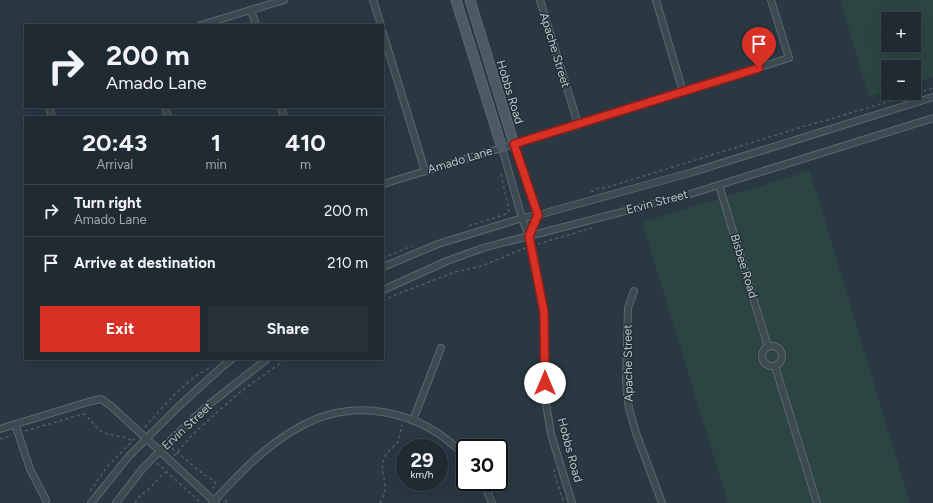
<!DOCTYPE html>
<meta charset="utf-8">
<style>
:root{--surface:#1f2a32;--page:#27323a;--text:#f1f3f6;--muted:#a1a7ac;--line:#3c464d;--accent:#d93025}
body{margin:0;font-family:Figtree,sans-serif;background:var(--page);color:var(--text);height:100vh;display:flex;flex-direction:column;font-size:15px;white-space:nowrap}
*{box-sizing:border-box;margin:0}
p{font-size:13px;color:var(--muted)}
.icon{flex:none;width:22px;height:22px;fill:none;stroke:currentColor;stroke-width:2;stroke-linecap:round;stroke-linejoin:round}
.map{position:relative;flex:1;overflow:hidden}
.drawer{position:absolute;left:24px;top:116px;width:360px;height:244px;display:flex;flex-direction:column;background:var(--surface);border-radius:0px;box-shadow:0 4px 16px #0002,0 0 0 1px var(--line)}
.drawer>*{flex:none}
.guide{position:absolute;left:24px;top:24px;width:360px;height:84px;border-radius:0px;box-shadow:0 4px 16px #0002,0 0 0 1px var(--line);background:#1f2a32;color:var(--text);overflow:hidden}
.fabs{position:absolute;left:881px;top:12px;display:grid;gap:8px}
.fabs a{display:grid;place-items:center;width:40px;height:40px;border-radius:0px;background:var(--surface);box-shadow:0 4px 16px #0002,0 0 0 1px var(--line);font-size:20px}
.speed{position:absolute;left:396px;top:439px;display:flex;gap:8px;font-size:20px;font-weight:700;text-align:center}
.speed>*{display:grid;place-content:center;width:52px;height:52px;border-radius:50%;background:var(--surface);box-shadow:0 4px 16px #0002,0 0 0 1px var(--line);line-height:1}
.speed small{font-size:10px;font-weight:400}
.speed .limit{border:2px solid #111;border-radius:6px;background:#fff;color:#111}
.pin{position:absolute;display:grid;place-items:center;width:34px;height:34px;color:#fff;margin:-41px -17px;border-radius:50% 50% 50% 0;rotate:-45deg;box-shadow:0 0 4px #0007}
.pin .icon{rotate:45deg}
.me{position:absolute;width:44px;margin:-22px;rotate:0deg;stroke-linejoin:round;filter:drop-shadow(0 0 3px #0008)}
.turn{display:flex;align-items:center;gap:14px;height:84px;padding:0 16px;font-size:18px}
.turn .icon{width:52px;height:52px;stroke-width:2.5}
.turn b{display:block;font-size:28px;line-height:34px}
.eta{display:flex;justify-content:space-evenly;align-items:center;height:68px;text-align:center}
.eta b{font-size:24px;font-weight:700;line-height:28px}
.cta{display:flex;gap:8px;margin-top:auto;padding:8px 16px}
.cta a{flex:1;height:46px;border-radius:0px;background:var(--accent);color:#fff;font-size:16px;font-weight:700;line-height:46px;text-align:center}
.cta a+a{background:var(--page);color:var(--text)}
ul{padding:0;list-style:none}
li{display:flex;align-items:center;gap:12px;height:52px;padding:0 16px;border-top:1px solid var(--line)}
li div{flex:1}
li b{display:block;font-size:15px}
li em{font-style:normal}
.map>svg:first-child{display:block}
.green{fill:#2c4542;fill-rule:evenodd}
.lines{fill:none;stroke-linecap:round;stroke-linejoin:round}
.street-casing{stroke:#5b676f;stroke-width:8}
.secondary-casing{stroke:#5b676f;stroke-width:11}
.path{stroke:#4b605f;stroke-width:1.5;stroke-dasharray:3 3;stroke-linecap:butt}
.street{stroke:#3d4a52;stroke-width:6}
.secondary{stroke:#4c5a64;stroke-width:9}
.route-casing{stroke:#8d1f18;stroke-width:10}
.route{stroke:#d93025;stroke-width:7}
.labels{text-anchor:middle;stroke-width:3;stroke-linejoin:round;paint-order:stroke}
.street-label{font-size:12px;fill:#bac4cb;stroke:#222f37}
</style>
<div class="map">
<svg width="933" height="503" viewBox="0 0 933 503">
<rect width="100%" height="100%" fill="#293842"/>
<g class="green">
<path d="M840,0H933V77L914,83V67H888V91L869,97ZM888,19H914V45H888Z"/>
<path d="M810,171L910,503H728L642,222Z"/>
</g>
<g class="lines">
<g class="street-casing">
<g id="street">
<path d="M373,0L381,25"/>
<path d="M540,0L578,124"/>
<path d="M656,0L683,92"/>
<path d="M251,10L256,25"/>
<path d="M201,25L284,0"/>
<path d="M383,33L425,171"/>
<path d="M49,107L52,117"/>
<path d="M165,107L168,117"/>
<path d="M281,107L284,117"/>
<path d="M514,144L538,215L529,236"/>
<path d="M502,148L522,218L529,236L534,257L544,312L545,397L551,434L572,503"/>
<path d="M383,184L508,146L789,58L771,0"/>
<path d="M719,185L768,347"/>
<path d="M383,267L438,244L522,218L538,215L693,172L933,97"/>
<path d="M383,290L447,261L483,248L687,195L933,118"/>
<path d="M634,291L628,308L626,380L627,396L629,408L636,433L662,503"/>
<circle cx="772" cy="356" r="10"/>
<path d="M775,366L817,503"/>
<path d="M413,420L441,348"/>
<path d="M15,424L30,469L46,500"/>
<path d="M0,429L91,401L101,399L111,406L216,503"/>
<path d="M483,482L492,503"/>
<path d="M91,503L129,456L179,406L223,366L232,359"/>
<path d="M116,503L143,468L175,436L207,406L267,359"/>
<path d="M212,503C237,476 264,447 296,429C353,395 421,410 465,456"/>
</g>
</g>
<g class="secondary-casing">
<g id="secondary">
<path d="M456,0L502,148"/>
<path d="M470,0L514,144"/>
</g>
</g>
<g class="path">
<path d="M501,174L510,215"/>
<path d="M591,192L599,188H605L815,123L824,121L933,88"/>
<path d="M469,226L506,214L509,215"/>
<path d="M538,244L592,228"/>
<path d="M383,258L412,246"/>
<path d="M383,301L395,295L455,272L482,266L525,248"/>
<path d="M145,427C160,410 176,391 195,377C200,373 206,370 211,367"/>
<path d="M25,431L83,414L86,415C92,422 97,430 105,433C114,437 125,435 133,442"/>
<path d="M0,439L12,435"/>
<path d="M172,448L198,470L214,481L216,485L213,488L215,490"/>
<path d="M174,456L194,433L239,393L286,359"/>
<path d="M157,463L201,503"/>
<path d="M554,469L555,476L564,503"/>
<path d="M90,491L107,467L135,438"/>
<path d="M225,500L228,503"/>
<path d="M135,503C140,494 142,495 149,489C155,483 159,477 166,472"/>
<path d="M380,503L385,493V485L382,464L386,454L398,442L402,425"/>
</g>
<use href="#street" class="street"/>
<use href="#secondary" class="secondary"/>
</g>
<g class="lines">
<g class="route-casing">
<path id="route" d="M545,383L544,312L529,236L538,215L514,144L759,68"/>
</g>
<use href="#route" class="route"/>
</g>
<g class="labels">
<g class="street-label">
<text transform="translate(555 50) rotate(73)" y="4">Apache Street</text>
<text transform="translate(510 92) rotate(73)" y="4">Hobbs Road</text>
<text transform="translate(460 160) rotate(-17)" y="4">Amado Lane</text>
<text transform="translate(657 202) rotate(-15)" y="4">Ervin Street</text>
<text transform="translate(744 266) rotate(73)" y="4">Bisbee Road</text>
<text transform="translate(628 363) rotate(-91)" y="4">Apache Street</text>
<text transform="translate(187 426) rotate(-43)" y="4">Ervin Street</text>
<text transform="translate(570 450) rotate(75)" y="4">Hobbs Road</text>
</g>
</g>
</svg>
<div class="fabs">
<a>+</a>
<a>−</a>
</div>
<div class="speed"><div>29<small>km/h</small></div><div class="limit">30</div></div>
<div class="pin" style="left:759px;top:68px;background:#d93025"><svg class="icon" aria-label="arrive" viewBox="0 0 24 24"><path d="M6 21V4h12l-3 4 3 4H6"/></svg></div>
<svg class="me" style="left:545px;top:383px" viewBox="-20 -20 40 40"><circle r="19" fill="#fff"/><path d="M0-13L10 11 0 6-10 11z" fill="#d93025"/></svg>
<div class="guide">
<div class="turn"><svg class="icon" aria-label="right" viewBox="0 0 24 24"><path d="M7 20v-9h11M14 6l5 5-5 5"/></svg><div><b>200 m</b>Amado Lane</div></div>
</div>
<section class="drawer">
<div class="eta">
<div><b>20:43</b><p>Arrival</p></div>
<div><b>1</b><p>min</p></div>
<div><b>410</b><p>m</p></div>
</div>
<ul>
<li><svg class="icon" aria-label="right" viewBox="0 0 24 24"><path d="M7 20v-9h11M14 6l5 5-5 5"/></svg><div><b>Turn right</b><p>Amado Lane</p></div><em>200 m</em></li>
<li><svg class="icon" aria-label="arrive" viewBox="0 0 24 24"><path d="M6 21V4h12l-3 4 3 4H6"/></svg><div><b>Arrive at destination</b></div><em>210 m</em></li>
</ul>
<div class="cta"><a>Exit</a><a>Share</a></div>
</section>
</div>
